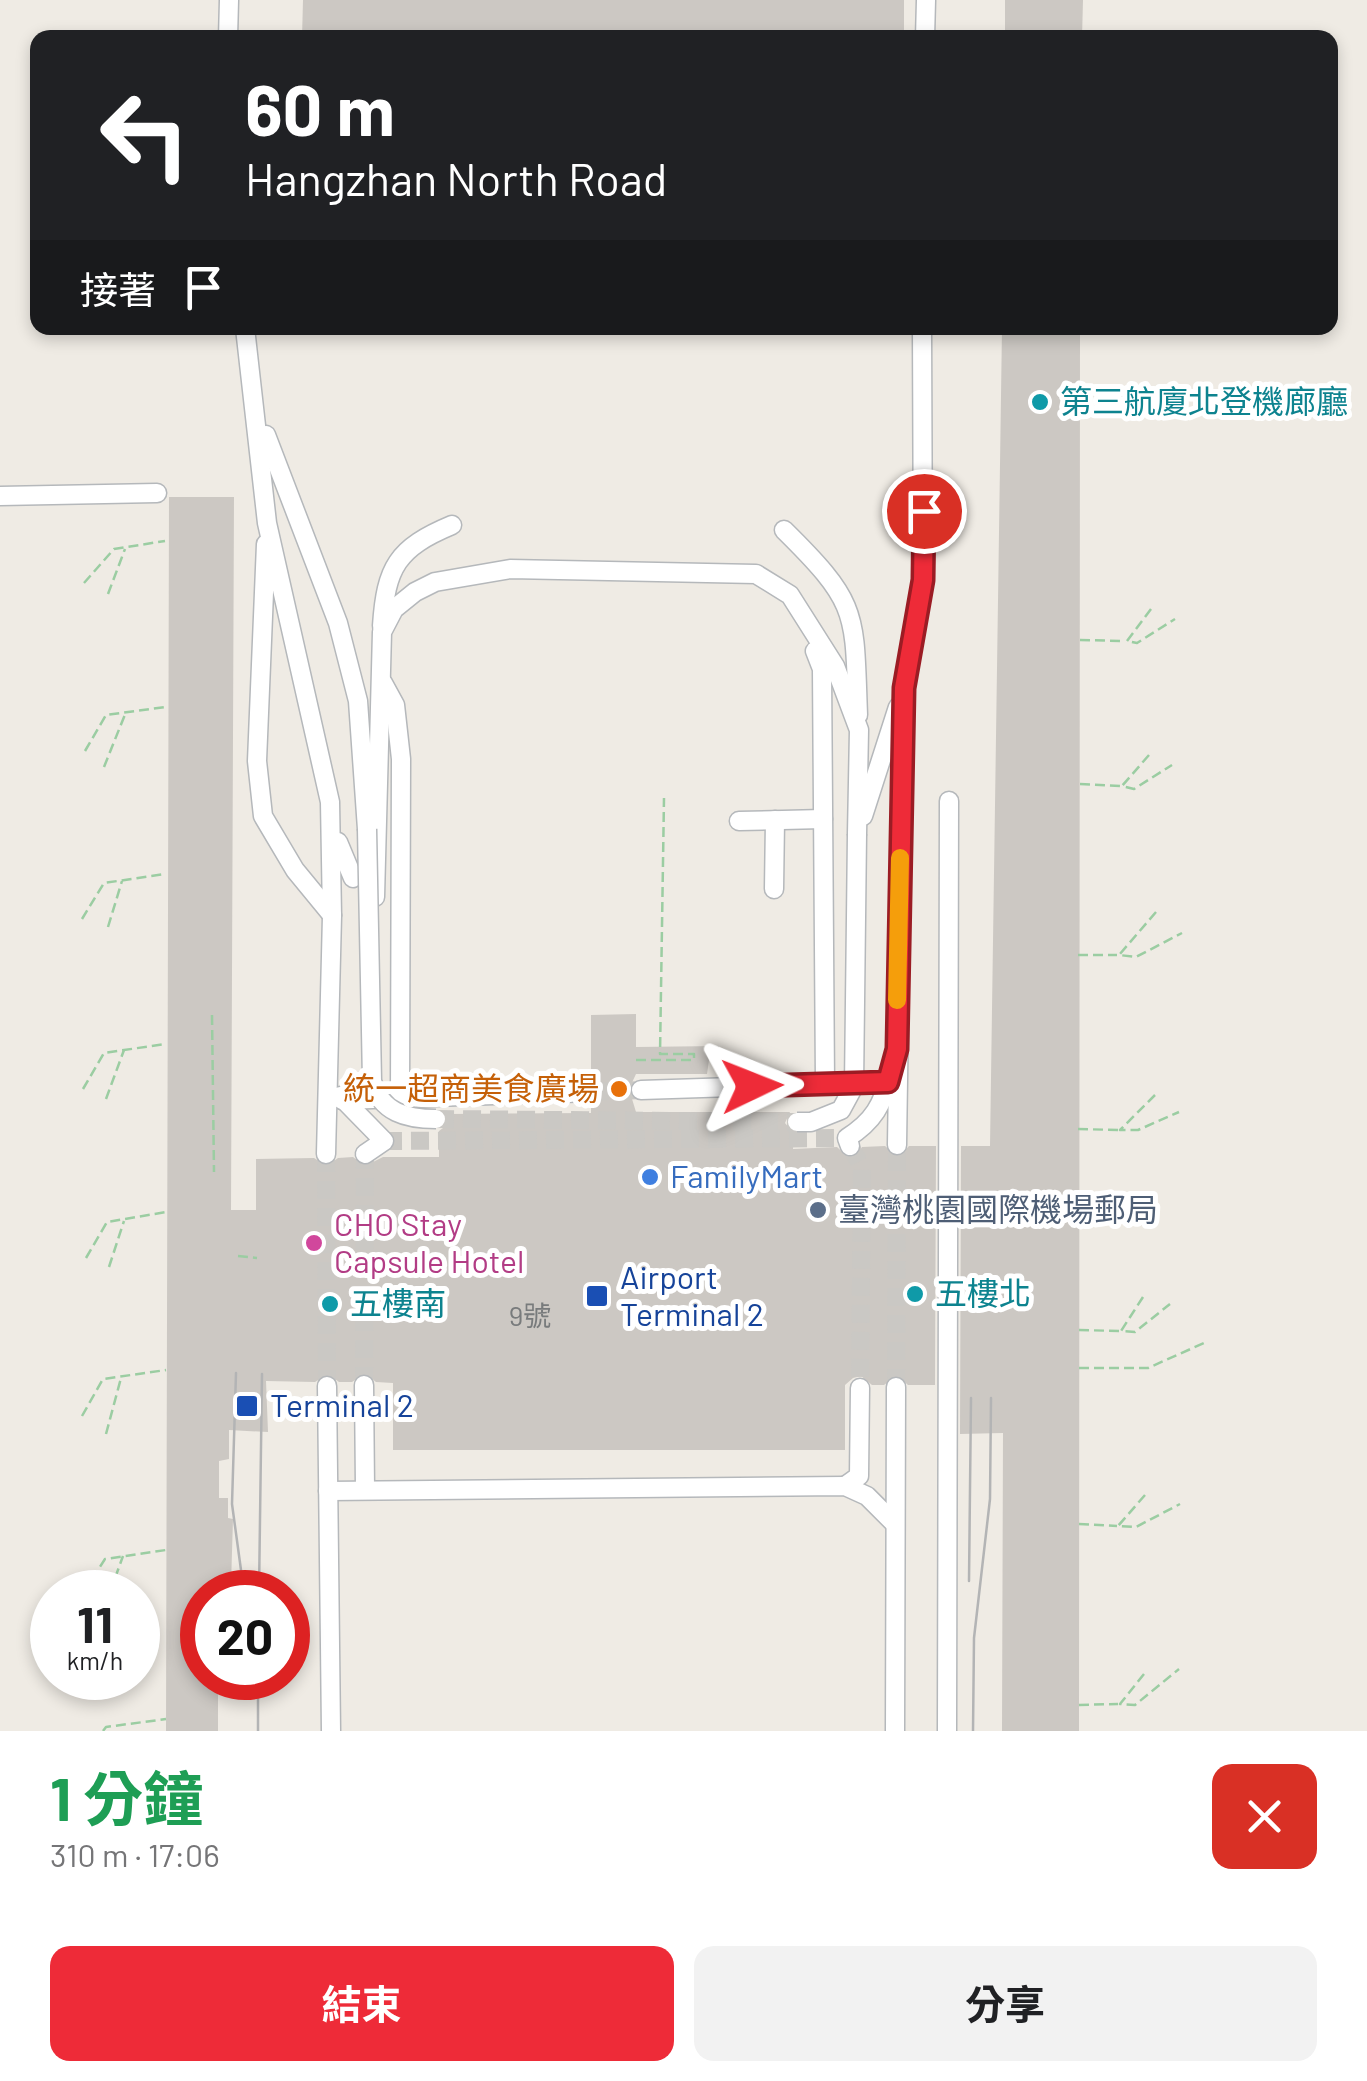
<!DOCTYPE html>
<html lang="zh-TW">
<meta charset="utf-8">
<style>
:root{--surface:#fff;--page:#f2f2f2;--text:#202124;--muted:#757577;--accent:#ee2b38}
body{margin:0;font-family:Barlow,"Noto Sans TC",sans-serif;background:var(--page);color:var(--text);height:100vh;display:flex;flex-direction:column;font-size:38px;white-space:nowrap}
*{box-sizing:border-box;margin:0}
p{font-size:32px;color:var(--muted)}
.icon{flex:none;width:55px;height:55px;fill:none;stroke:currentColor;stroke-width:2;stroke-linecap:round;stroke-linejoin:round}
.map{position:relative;height:1731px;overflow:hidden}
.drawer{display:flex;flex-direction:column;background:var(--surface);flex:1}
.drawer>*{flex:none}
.banner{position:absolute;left:30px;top:30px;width:1308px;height:305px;border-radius:20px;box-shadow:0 5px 15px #0003;background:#202124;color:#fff;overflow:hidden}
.speed{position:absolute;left:30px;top:1570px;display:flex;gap:20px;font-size:50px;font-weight:700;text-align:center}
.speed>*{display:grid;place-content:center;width:130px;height:130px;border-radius:50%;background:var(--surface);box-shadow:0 5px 15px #0003;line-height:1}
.speed small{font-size:25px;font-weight:400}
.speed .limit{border:15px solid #d22;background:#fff;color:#111}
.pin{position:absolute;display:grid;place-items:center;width:85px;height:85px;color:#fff;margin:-42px;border:5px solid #fff;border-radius:50%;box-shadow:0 2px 10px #0007}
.me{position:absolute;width:110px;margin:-55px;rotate:88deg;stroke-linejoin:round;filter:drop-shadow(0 0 8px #0008)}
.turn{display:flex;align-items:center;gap:35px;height:210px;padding:0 50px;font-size:45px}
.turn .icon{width:130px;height:130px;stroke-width:2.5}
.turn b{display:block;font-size:70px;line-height:85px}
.then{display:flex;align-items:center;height:95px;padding:0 50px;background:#0003;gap:20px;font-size:38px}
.round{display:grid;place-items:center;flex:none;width:105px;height:105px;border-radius:20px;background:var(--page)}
.overview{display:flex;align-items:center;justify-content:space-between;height:170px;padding:0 50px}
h1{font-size:60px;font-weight:700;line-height:75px;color:#1e9e55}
.primary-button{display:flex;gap:20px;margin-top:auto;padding:20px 50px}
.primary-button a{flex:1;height:115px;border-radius:20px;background:var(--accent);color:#fff;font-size:40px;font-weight:700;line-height:115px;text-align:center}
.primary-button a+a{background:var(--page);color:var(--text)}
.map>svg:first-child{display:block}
.building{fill:#ccc8c3}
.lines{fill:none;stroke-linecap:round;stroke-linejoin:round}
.minor-tunnel{stroke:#cac8c4;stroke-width:18;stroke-dasharray:18 9;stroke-linecap:butt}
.minor-casing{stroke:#b5b8bb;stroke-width:21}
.path{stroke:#9bcda2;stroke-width:2.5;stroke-dasharray:10 5;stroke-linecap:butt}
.minor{stroke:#fff;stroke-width:18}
.tram{stroke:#b3b4b5;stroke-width:2.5}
.minor-bridge-casing{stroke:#b5b8bb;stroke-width:21;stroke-linecap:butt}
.minor-bridge{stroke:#fff;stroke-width:18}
.route-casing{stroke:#9b1c24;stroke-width:25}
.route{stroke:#ee2b38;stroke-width:18}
.slow{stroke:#f59e0b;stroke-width:18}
.culture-dot{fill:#0f9aa8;stroke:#fff;stroke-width:4}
.food-dot{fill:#e8710a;stroke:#fff;stroke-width:4}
.shop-dot{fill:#3f7fe0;stroke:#fff;stroke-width:4}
.service-dot{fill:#5c6f8a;stroke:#fff;stroke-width:4}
.hotel-dot{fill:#d1479c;stroke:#fff;stroke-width:4}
.transit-dot{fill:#1a4fb4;stroke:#fff;stroke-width:4}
.labels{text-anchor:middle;stroke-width:10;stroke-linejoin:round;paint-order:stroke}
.number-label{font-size:28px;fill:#787b7c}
.culture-label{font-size:32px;fill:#0d838f;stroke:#fff;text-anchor:start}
.food-label{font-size:32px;fill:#c56008;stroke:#fff;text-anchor:end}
.shop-label{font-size:32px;fill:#366cbe;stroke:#fff;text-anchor:start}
.service-label{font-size:32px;fill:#4e5e75;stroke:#fff;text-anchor:start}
.hotel-label{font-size:32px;fill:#b23c85;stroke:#fff;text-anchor:start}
.transit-label{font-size:32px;fill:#164399;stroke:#fff;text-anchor:start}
</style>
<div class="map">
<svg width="1367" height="1731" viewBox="0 0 1367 1731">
<rect width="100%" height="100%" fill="#efebe4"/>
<g class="building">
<path d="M303,0H904V38H302Z"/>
<path d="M1005,0H1083L1082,38H1005Z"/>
<path d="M1002,328H1080L1079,1731H1002L1003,1433L960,1434L961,1146H990Z"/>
<path d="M169,497H234L231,1210H256V1159L314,1158L327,1166L338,1158L353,1157L365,1166L383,1157H439V1131L447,1125V1114L591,1113V1104L603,1093L601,1085L591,1080V1015L636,1014V1047L719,1046V1060H709L707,1074H636L629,1089L636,1112H790L785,1123L794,1134L793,1149L837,1147L849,1158L859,1155L862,1147L885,1146L898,1157L909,1146H936L935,1385H908L897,1375L884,1385H872L861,1376L853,1378L845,1385V1450H393V1383L376,1382L365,1373L352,1382H339L328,1374L315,1382L266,1381L268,1432L229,1430V1459L219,1461V1498H228V1518L233,1519L231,1585H218V1592H202V1678H218V1731H166Z"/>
</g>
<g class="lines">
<g class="minor-tunnel">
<path d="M591,1092L641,1090"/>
<path d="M436,1119L797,1122"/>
<path d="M384,1141L847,1138"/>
<path d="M850,1146L862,1167L860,1388"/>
<path d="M326,1154L327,1386"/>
<path d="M364,1385L365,1154"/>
<path d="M896,1387L897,1145"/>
</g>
<g class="minor-casing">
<g id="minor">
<path d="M228,38L229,0"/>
<path d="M925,38L926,0"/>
<path d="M245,328L267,523L330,802L332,916L326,1154"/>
<path d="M266,435L338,623L358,701L367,829"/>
<path d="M0,496L157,493"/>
<path d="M784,530C860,605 854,612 858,715"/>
<path d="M266,544L257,761L263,816L295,870L332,915"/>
<path d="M382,626C386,567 397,548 452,525"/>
<path d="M815,651L822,669L825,1084"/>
<path d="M383,683L395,705L401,759L400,1098"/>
<path d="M863,816L898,707"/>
<path d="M739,821L823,819"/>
<path d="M338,842L353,878"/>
<path d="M774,889L775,820"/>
<path d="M375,897L382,632L394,609L415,592L435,582L510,569L756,574L790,595L835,666L859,730L857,834"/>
<path d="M641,1090L888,1082"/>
<path d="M340,1096L384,1141L365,1154"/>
<path d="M342,1100L591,1092"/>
<path d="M897,1145L904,688L923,580L922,328"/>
<path d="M850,1146L847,1138C874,1121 882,1105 891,1074"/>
<path d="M364,1385L365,1489"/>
<path d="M327,1386L331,1731"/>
<path d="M845,1486L859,1476L860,1388"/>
<path d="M328,1491L845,1486L867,1496L895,1524"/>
<path d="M895,1731L896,1387"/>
<path d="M947,1731L949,801"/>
</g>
</g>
<g class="path">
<path d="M84,583L114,549L165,541"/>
<path d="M108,594L125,549"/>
<path d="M1151,609L1127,641L1137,643L1175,619"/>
<path d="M1080,640L1125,641"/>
<path d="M85,751L106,715L165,707"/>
<path d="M1149,755L1122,786L1134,789L1172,765"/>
<path d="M104,767L126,712"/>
<path d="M1080,784L1121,786"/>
<path d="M1156,912L1119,955L1136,957L1182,933"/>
<path d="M82,919L104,883L165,874"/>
<path d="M108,927L122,881"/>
<path d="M1078,955H1117"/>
<path d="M212,1015L214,1172"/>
<path d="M636,1060H694V1054H660L664,798"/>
<path d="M83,1089L104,1053L165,1044"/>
<path d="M1155,1095L1120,1130H1138L1179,1112"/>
<path d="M106,1099L124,1050"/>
<path d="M1078,1129L1118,1130"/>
<path d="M238,1256L257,1258"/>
<path d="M86,1258L107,1222L166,1212"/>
<path d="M109,1267L124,1221"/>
<path d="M1143,1297L1121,1331L1135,1332L1170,1304"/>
<path d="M1079,1330L1119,1331"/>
<path d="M1079,1368H1148L1204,1343"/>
<path d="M82,1416L103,1379L166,1370"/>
<path d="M106,1434L121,1378"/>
<path d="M1145,1495L1118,1526L1136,1527L1180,1504"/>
<path d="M1079,1524L1117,1526"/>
<path d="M84,1592L105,1559L166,1550"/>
<path d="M110,1592L123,1556"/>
<path d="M1144,1674L1120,1704L1135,1705L1179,1669"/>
<path d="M1079,1705L1118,1704"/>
<path d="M103,1731L106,1727L166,1719"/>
</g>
<use href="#minor" class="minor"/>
<g class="tram">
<path d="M236,1373L232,1504L244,1592"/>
<path d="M969,1581L971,1398"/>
<path d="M259,1592L262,1374"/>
<path d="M258,1731V1678"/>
<path d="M973,1731L974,1638L990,1499L991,1398"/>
</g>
<g class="minor-bridge-casing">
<g id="minor-bridge">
<path d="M367,829L372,1081C381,1113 407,1119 436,1119"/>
<path d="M797,1122H811L841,1110L854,1086L857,834"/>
</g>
</g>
<use href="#minor-bridge" class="minor-bridge"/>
</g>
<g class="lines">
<g class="route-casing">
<path id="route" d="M752,1086L888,1082L897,1049L904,688L923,580L924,511"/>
</g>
<use href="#route" class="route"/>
<path class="slow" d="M897,1000L900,858"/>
</g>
<g class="culture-dot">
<circle cx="1040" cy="402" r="10"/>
<circle cx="915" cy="1294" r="10"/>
<circle cx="330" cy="1304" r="10"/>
</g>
<circle class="food-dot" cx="619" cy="1089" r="10"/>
<circle class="shop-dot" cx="650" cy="1177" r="10"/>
<circle class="service-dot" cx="818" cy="1210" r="10"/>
<circle class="hotel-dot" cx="314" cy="1243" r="10"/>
<g class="transit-dot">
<rect x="585" y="1284" width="24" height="24" rx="5"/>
<rect x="235" y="1394" width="24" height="24" rx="5"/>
</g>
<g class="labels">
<g class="number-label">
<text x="530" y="1326">9號</text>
</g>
<g class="culture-label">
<text x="1060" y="413">第三航廈北登機廊廳</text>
<text x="935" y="1305">五樓北</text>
<text x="350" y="1315">五樓南</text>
</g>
<g class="food-label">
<text x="599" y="1100">統一超商美食廣場</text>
</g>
<g class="shop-label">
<text x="670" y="1188">FamilyMart</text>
</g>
<g class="service-label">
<text x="838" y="1221">臺灣桃園國際機場郵局</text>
</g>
<g class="hotel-label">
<text x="334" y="1236">CHO Stay<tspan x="334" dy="37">Capsule Hotel</tspan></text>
</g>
<g class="transit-label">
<text x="620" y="1289">Airport<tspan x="620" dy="37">Terminal 2</tspan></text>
<text x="270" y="1417">Terminal 2</text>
</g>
</g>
</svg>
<div class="speed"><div>11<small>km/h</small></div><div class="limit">20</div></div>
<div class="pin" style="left:924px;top:511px;background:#d93025"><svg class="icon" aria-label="arrive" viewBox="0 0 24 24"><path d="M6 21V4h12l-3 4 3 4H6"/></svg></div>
<svg class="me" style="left:752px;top:1086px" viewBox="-20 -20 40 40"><path d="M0-17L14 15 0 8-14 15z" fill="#ee2b38" stroke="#fff" stroke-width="4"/></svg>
<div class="banner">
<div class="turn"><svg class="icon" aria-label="left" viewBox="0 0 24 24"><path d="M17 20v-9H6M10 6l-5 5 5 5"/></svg><div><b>60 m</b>Hangzhan North Road</div></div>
<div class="then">接著<svg class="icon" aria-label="arrive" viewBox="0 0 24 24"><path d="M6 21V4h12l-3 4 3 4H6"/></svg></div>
</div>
</div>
<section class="drawer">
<div class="overview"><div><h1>1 分鐘</h1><p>310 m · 17:06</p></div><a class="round" style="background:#d93025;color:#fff"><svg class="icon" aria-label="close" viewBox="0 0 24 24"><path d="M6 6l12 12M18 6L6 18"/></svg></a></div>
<div class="primary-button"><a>結束</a><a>分享</a></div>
</section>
